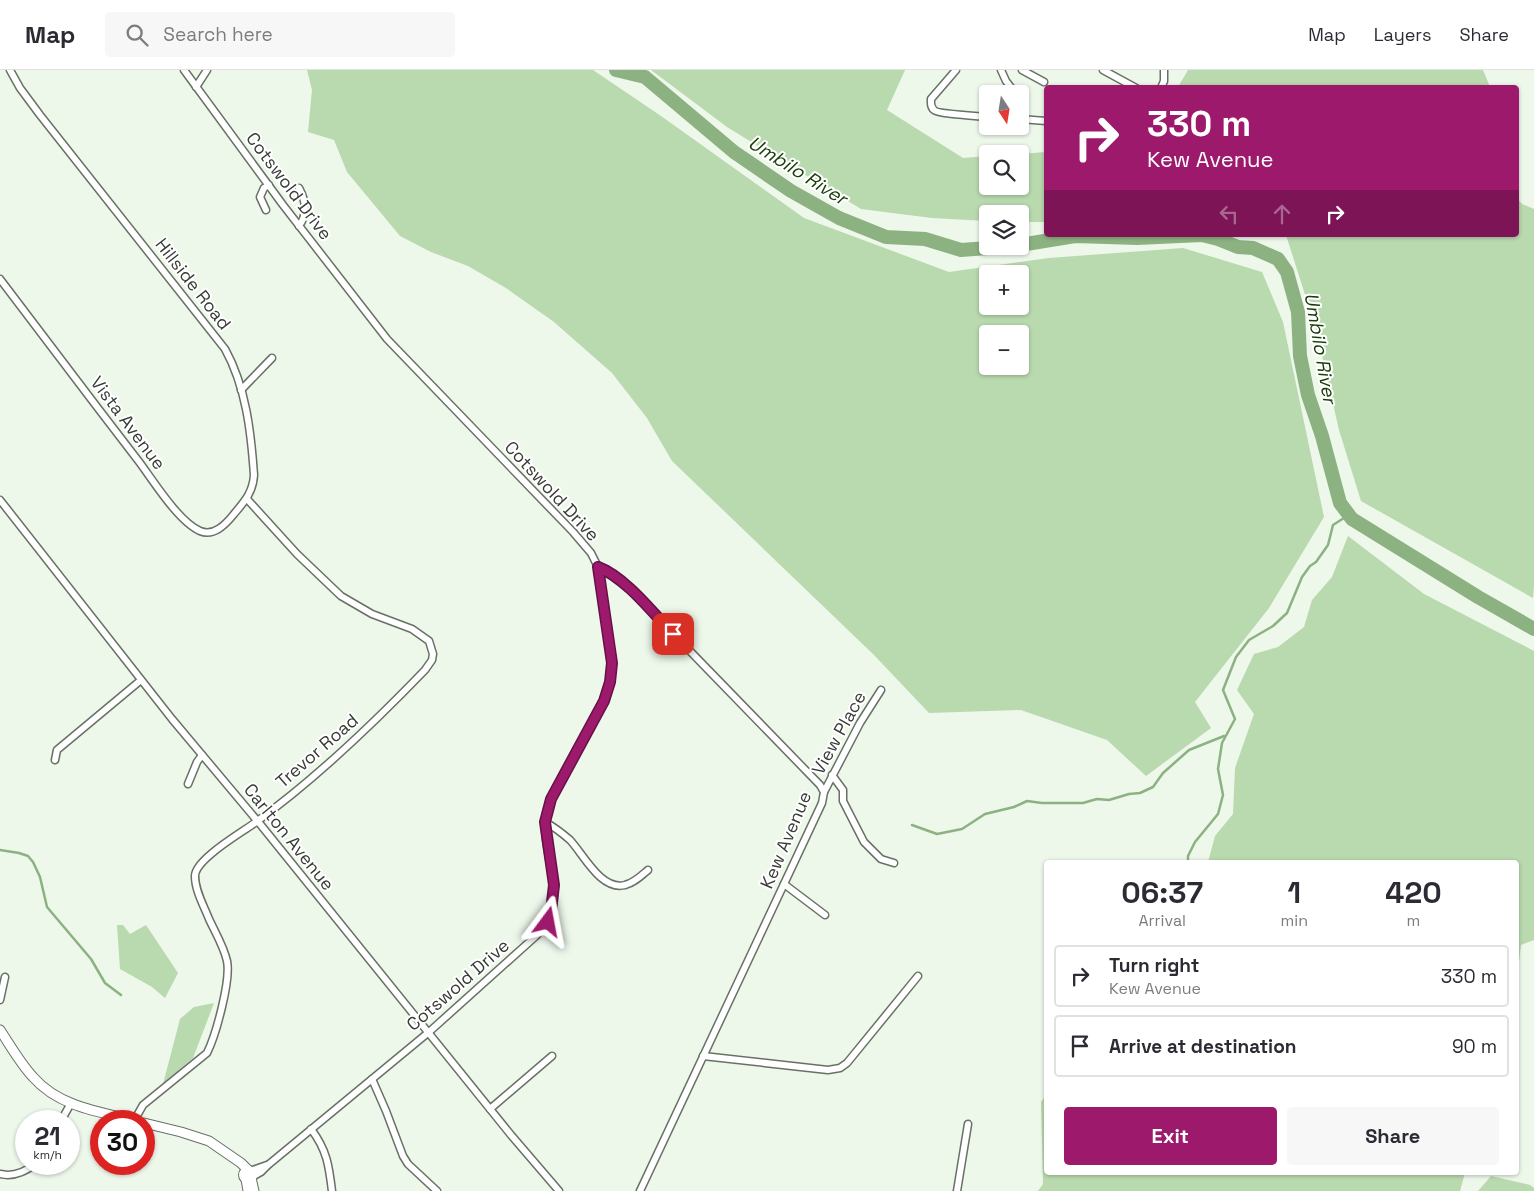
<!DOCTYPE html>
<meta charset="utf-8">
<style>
:root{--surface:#fff;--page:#f7f7f7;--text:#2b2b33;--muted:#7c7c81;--line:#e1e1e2;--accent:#9c196c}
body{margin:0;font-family:"Space Grotesk",sans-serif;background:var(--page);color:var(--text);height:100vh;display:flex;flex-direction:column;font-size:19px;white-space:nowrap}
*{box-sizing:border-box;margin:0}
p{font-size:16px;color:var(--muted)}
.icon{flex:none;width:28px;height:28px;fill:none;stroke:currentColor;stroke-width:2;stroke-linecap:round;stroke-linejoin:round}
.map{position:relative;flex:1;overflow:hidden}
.side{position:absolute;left:1044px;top:790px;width:475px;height:315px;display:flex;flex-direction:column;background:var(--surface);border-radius:5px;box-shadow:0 1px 4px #0004}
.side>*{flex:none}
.hud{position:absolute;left:1044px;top:15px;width:475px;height:152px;border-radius:5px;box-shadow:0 1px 4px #0004;background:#9c196c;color:#fff;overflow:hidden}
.needle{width:32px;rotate:168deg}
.controls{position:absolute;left:979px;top:15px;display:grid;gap:10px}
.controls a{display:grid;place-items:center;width:50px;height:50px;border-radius:5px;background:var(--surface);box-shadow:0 1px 4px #0004;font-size:25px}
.speed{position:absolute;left:15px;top:1040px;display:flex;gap:10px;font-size:25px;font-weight:700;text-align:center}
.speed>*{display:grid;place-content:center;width:65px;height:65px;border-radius:50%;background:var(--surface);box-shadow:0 1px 4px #0004;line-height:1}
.speed small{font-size:12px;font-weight:400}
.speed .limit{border:8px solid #d22;background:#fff;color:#111}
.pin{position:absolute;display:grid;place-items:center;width:42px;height:42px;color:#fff;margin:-21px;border-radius:10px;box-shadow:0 2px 8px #0006}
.me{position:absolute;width:55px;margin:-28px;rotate:13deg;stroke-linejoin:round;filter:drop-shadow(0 0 4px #0008)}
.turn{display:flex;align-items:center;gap:18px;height:105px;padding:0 20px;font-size:22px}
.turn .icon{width:65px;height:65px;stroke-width:2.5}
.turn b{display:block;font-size:35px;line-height:42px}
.lanes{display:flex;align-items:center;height:48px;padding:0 20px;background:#0003;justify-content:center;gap:25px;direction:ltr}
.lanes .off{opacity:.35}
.eta{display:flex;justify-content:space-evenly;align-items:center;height:85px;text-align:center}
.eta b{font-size:30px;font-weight:700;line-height:35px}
.action{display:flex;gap:10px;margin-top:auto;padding:10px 20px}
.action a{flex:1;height:58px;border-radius:5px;background:var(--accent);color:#fff;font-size:20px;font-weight:700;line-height:58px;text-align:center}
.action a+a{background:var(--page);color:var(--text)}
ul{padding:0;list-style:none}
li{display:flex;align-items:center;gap:15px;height:62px;margin:0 10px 8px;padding:0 10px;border:2px solid var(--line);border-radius:5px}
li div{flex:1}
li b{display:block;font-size:19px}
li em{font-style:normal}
header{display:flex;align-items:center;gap:30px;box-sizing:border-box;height:70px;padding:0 25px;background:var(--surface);border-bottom:1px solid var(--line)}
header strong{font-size:24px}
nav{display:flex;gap:28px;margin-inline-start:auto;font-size:18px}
.search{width:350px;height:45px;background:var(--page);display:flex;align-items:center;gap:12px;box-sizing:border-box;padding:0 18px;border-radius:5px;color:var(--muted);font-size:19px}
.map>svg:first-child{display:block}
.green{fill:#b9d9af;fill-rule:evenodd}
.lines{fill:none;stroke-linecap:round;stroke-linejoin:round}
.stream{stroke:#8db281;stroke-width:2.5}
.river{stroke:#8db281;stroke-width:14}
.street-casing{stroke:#687165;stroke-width:9}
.secondary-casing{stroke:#687165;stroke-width:11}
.street{stroke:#fff;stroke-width:6}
.secondary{stroke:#fff;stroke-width:9}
.route-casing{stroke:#651046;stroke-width:12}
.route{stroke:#9c196c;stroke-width:9}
.labels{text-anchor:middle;stroke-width:4;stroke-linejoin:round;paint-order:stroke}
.street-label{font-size:18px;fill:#383c37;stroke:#fff}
.water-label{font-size:19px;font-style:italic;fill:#193c09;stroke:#fff}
</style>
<header>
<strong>Map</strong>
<div class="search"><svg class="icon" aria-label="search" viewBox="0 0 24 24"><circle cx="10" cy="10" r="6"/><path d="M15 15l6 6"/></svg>Search here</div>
<nav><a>Map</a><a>Layers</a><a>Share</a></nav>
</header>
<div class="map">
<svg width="1534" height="1121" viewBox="0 0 1534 1121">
<rect width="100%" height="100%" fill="#edf7ea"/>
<g class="green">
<path d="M307,0H593L661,46L804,148L949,202L1049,188L1183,178L1262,202L1283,252L1324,447L1269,538L1195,632L1211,658L1146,706L1107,670L1021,640L929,643L874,585L672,391L647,348L612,303L554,252L506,218L468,196L431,182L400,166L347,102L334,70L308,62L312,20ZM988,204H1020V236H988ZM988,264H1020V296H988Z"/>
<path d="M651,0H905L887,40L963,88L987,86L988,116H1020V84L1046,82V152H1020V144H988L987,151L932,148L861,139L727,57Z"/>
<path d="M1188,0H1483L1490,17H1178Z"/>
<path d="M1516,127L1522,134L1534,139V516L1533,528L1361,431L1339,360L1316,259L1286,165H1516Z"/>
<path d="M1348,466L1424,524L1534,581V870L1521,875L1516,918V792H1208L1215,766L1233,744L1235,698L1254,644L1237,620L1254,584L1278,577L1304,557L1312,530L1332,507Z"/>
<path d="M117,855H123L130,864L146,855L178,903L165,928L152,917L120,899Z"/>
<path d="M214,933L193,988L163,1014L180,949L194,937Z"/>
<path d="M1046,1025V1102L1465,1103L1460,1121H1038L1043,1114L1041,1032Z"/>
<path d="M1491,1106L1530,1115L1534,1118V1121H1478Z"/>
</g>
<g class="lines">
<g class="stream">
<path d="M912,755L937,764L962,759L985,744L1014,737L1027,731L1042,733H1083L1097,729L1109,730L1129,724L1140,723L1153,717L1163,703L1189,680L1224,666"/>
<path d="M0,780L19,783L28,786L33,792L40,807L47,837L91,889L105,913L121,925"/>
<path d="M1188,792V786L1195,772L1218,744L1223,725L1218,699L1222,673L1235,649L1223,620L1236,587L1249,570L1273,556L1287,543L1302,507L1310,496L1316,492L1328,475L1333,455L1344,448L1346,442"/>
</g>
<g class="river">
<path d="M616,0L645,7L734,82L791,121L839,148L886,167L925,169L961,180L1015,176"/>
<path d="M1020,175L1075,166L1137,168L1202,165L1218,169L1238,177L1253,178L1278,189L1287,202L1298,242L1300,286L1308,325L1322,366L1340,433L1352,449L1478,527L1534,559"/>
</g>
<g class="street-casing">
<g id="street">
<path d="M184,0L283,135L387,269L573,462L591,483L598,497L611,593L610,612L605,631L551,729C549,736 545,743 545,751C543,791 571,831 536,866L429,962L268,1095L261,1102L252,1107"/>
<path d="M956,0L931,29C931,33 930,37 934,40C937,44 979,46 988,47"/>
<path d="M1001,0L1006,11L1016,24"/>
<path d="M1022,0L1044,12"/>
<path d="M1103,0L1136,18"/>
<path d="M196,17L207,0"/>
<path d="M1161,18L1164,11V0"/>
<path d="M1020,49L1046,51"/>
<path d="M299,118C306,131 308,144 299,156"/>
<path d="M266,140L260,127L264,118L269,115"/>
<path d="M0,209C47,271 93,332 140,393C154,412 179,452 200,461C214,467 226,454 234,444C245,431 253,422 254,405C251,362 246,317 225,279L40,45L20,18L10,0"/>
<path d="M241,320L272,288"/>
<path d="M0,430L172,649L260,754L511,1065L559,1121"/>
<path d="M598,497L608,501L620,509L820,715L824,722L822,733L640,1121"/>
<path d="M55,690L57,680L141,610"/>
<path d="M832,705L843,720V731L864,772L881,789L894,793"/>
<path d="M188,714L197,692L202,685"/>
<path d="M824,722L860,653L881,620"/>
<path d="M545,752C554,757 562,763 570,770C584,785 601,821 625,815C634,813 641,806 648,800"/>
<path d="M784,814L825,845"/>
<path d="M0,930L5,907"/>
<path d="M703,986L828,1000L840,998L847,993L918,906"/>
<path d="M372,1009L386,1041L403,1086L408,1094L437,1121"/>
<path d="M490,1039L552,986"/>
<path d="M61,1051L71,1033"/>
<path d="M134,1051L143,1035L207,983C216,965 231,910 227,891C224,877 215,862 209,849C204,836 195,821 195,806C195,789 243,762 256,752C317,708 373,654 425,600L432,590L433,584L429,571L412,559L372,544L341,526L297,484L247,429"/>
<path d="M311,1059C327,1080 329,1096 332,1121"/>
<path d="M250,1101L267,1095"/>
<path d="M0,1104C13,1107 25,1102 35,1094"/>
<path d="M957,1121L968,1054"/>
</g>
</g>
<g class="secondary-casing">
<g id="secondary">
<path d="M0,960C10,975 20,993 33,1007C59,1037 100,1042 137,1051"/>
<path d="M144,1053L181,1062L209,1071L241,1093L249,1101"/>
<circle cx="248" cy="1105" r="4.5"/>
<path d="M251,1108L254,1121"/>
<path d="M246,1109L248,1121"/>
</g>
</g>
<use href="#street" class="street"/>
<use href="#secondary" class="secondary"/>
</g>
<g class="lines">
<g class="route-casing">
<path id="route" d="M548,852L551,841L554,815L545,752L551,729L604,631L610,612L612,593L598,497C625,507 653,543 673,564"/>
</g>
<use href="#route" class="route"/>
</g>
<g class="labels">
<g class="street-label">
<text transform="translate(289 116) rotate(53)" y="6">Cotswold Drive</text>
<text transform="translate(193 214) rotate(52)" y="6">Hillside Road</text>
<text transform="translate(128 353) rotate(53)" y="6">Vista Avenue</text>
<text transform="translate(552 421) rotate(47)" y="6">Cotswold Drive</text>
<text transform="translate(839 663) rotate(-61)" y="6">View Place</text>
<text transform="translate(317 681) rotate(-41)" y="6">Trevor Road</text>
<text transform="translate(289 767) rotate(51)" y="6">Carlton Avenue</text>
<text transform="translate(786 770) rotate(-67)" y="6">Kew Avenue</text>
<text transform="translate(458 915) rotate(-41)" y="6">Cotswold Drive</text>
</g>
<g class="water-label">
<text transform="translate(798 100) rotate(32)" y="7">Umbilo River</text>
<text transform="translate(1321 278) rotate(80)" y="7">Umbilo River</text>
</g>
</g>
</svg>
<div class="controls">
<a><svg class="needle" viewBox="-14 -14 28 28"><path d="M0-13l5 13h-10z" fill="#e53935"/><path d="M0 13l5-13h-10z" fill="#7c7c81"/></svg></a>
<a><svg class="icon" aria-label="search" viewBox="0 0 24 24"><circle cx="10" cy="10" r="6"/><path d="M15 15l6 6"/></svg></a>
<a><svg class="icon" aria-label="layers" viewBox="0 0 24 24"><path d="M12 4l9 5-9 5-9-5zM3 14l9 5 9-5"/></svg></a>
<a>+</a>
<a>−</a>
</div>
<div class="speed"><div>21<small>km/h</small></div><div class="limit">30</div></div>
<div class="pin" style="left:673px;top:564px;background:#d93025"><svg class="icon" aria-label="arrive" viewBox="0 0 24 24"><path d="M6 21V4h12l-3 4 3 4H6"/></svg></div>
<svg class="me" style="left:548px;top:852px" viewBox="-20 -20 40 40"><path d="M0-17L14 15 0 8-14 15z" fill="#9c196c" stroke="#fff" stroke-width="4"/></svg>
<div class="hud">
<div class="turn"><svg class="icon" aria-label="right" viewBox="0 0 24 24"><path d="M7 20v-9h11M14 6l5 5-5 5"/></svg><div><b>330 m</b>Kew Avenue</div></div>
<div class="lanes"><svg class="icon off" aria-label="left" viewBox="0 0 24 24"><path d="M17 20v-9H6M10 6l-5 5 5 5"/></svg><svg class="icon off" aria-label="ahead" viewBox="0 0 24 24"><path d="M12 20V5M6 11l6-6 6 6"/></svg><svg class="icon" aria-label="right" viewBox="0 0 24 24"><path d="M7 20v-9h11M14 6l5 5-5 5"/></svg></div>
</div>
<section class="side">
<div class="eta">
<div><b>06:37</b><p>Arrival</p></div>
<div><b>1</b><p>min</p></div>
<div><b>420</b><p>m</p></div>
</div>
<ul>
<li><svg class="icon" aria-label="right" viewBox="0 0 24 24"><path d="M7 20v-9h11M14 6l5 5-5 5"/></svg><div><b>Turn right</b><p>Kew Avenue</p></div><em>330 m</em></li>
<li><svg class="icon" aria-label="arrive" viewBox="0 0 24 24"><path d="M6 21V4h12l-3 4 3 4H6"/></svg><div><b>Arrive at destination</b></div><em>90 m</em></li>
</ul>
<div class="action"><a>Exit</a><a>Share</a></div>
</section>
</div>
